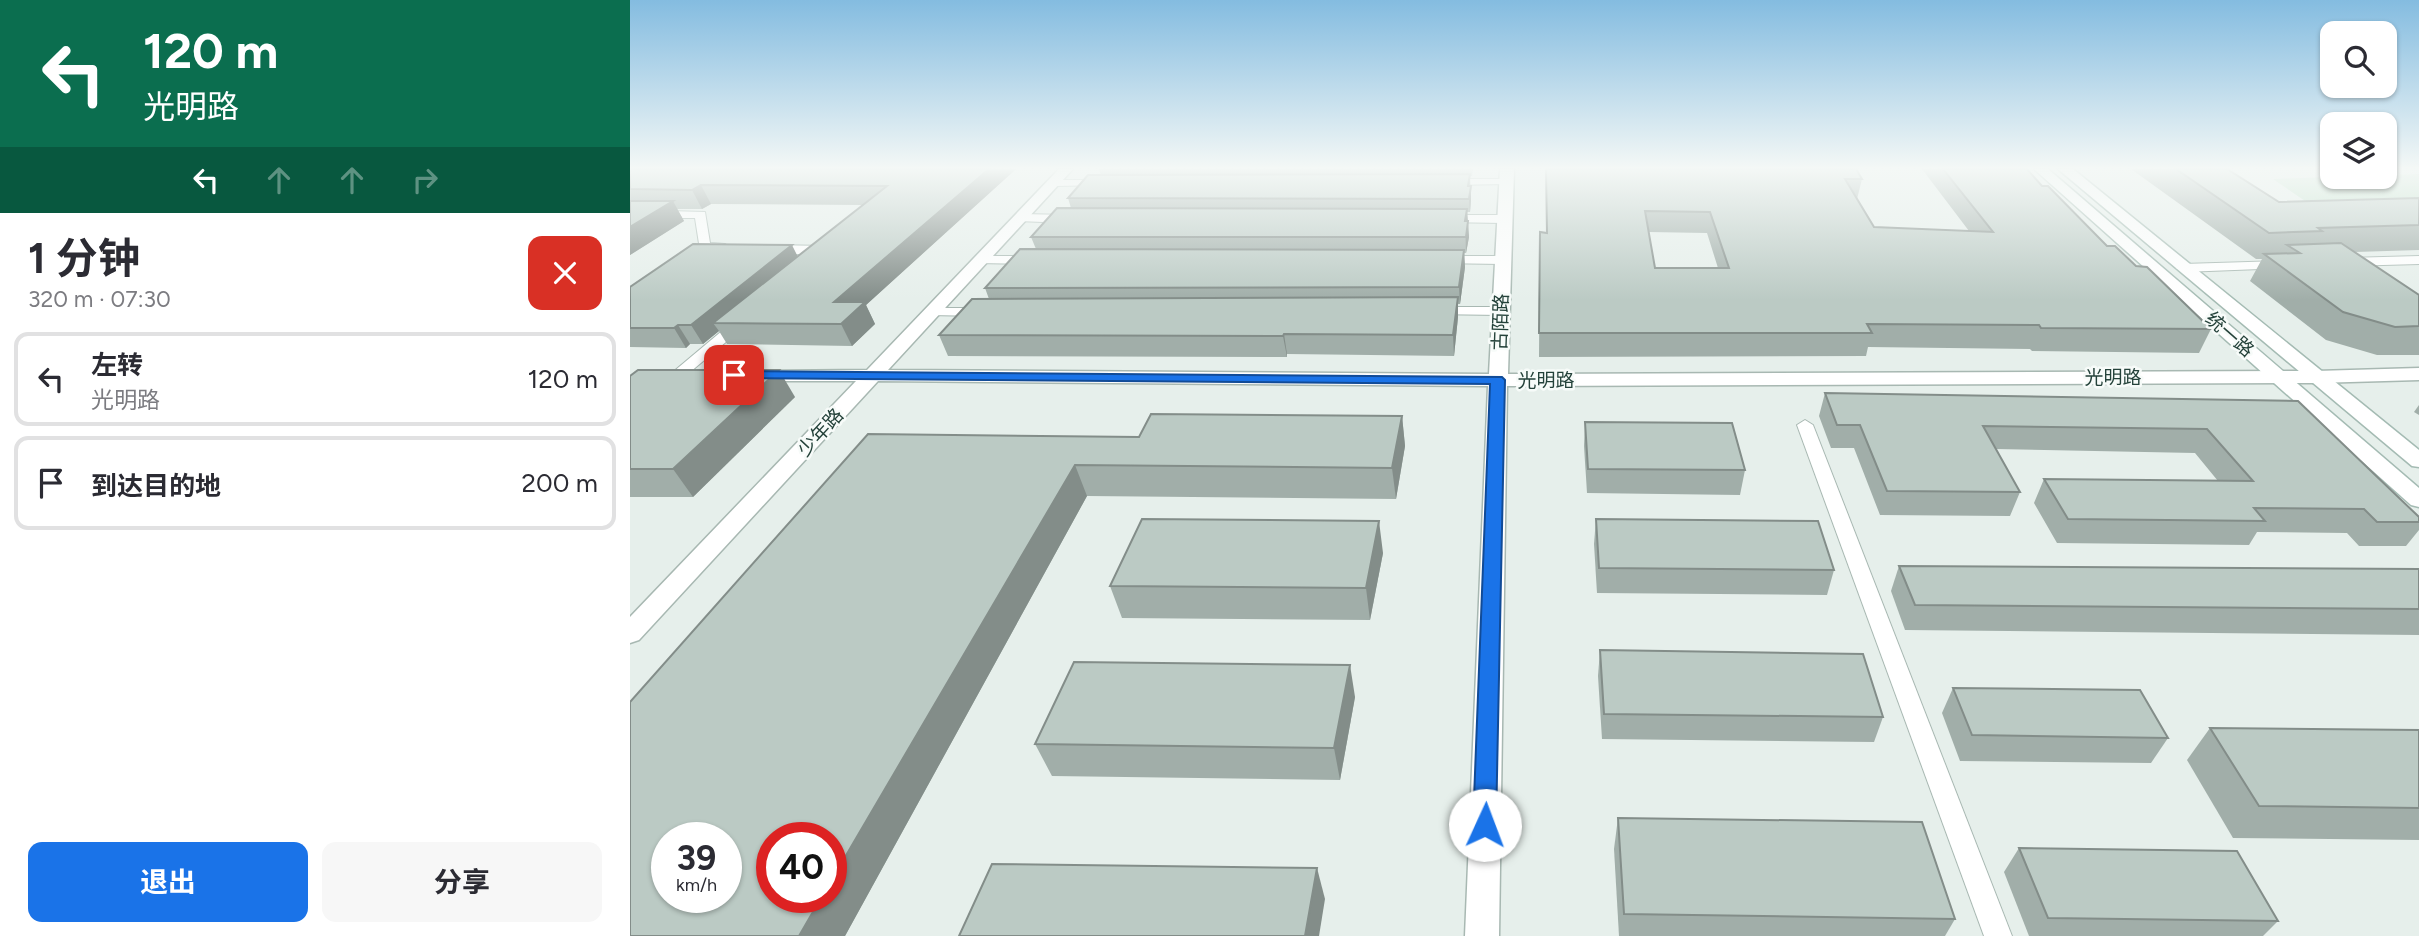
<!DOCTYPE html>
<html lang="zh">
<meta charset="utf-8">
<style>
:root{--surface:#fff;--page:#f7f7f7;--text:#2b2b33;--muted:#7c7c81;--line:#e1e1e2;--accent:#1a73e8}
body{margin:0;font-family:Figtree,"Noto Sans SC",sans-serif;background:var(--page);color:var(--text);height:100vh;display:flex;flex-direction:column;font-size:26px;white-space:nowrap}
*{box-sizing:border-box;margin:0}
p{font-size:23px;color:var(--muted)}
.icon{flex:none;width:38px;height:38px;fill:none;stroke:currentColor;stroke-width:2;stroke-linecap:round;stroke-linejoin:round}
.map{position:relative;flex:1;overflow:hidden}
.drawer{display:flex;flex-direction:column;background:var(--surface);width:630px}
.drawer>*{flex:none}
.hud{background:#0b6e4f;color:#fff;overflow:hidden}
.tools{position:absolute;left:1690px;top:21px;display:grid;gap:14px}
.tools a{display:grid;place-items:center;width:77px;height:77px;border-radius:14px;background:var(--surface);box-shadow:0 2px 5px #0004;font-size:35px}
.speed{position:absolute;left:21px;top:822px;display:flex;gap:14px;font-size:35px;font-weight:700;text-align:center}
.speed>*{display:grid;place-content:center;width:91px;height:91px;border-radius:50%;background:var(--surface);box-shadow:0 2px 5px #0004;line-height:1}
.speed small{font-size:18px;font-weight:400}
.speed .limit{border:10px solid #d22;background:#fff;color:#111}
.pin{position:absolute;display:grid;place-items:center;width:60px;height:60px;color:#fff;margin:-30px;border-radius:14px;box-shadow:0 4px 10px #0006}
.me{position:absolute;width:77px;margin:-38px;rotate:2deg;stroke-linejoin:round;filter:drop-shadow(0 0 5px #0008)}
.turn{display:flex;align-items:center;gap:24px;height:147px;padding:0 28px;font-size:32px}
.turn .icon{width:91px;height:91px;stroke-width:2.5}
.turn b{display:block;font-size:49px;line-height:60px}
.lanes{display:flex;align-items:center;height:66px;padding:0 28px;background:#0003;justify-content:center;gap:35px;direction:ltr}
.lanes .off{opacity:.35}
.round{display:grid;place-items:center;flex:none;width:74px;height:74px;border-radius:14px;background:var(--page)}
.summary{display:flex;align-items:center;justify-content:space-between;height:119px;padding:0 28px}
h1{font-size:42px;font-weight:700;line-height:52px}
.cta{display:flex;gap:14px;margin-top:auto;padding:14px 28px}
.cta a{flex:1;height:80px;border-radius:14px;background:var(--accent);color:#fff;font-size:28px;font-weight:700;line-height:80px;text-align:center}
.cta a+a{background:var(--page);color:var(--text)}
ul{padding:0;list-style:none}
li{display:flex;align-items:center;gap:21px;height:94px;margin:0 14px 10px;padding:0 14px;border:4px solid var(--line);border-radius:14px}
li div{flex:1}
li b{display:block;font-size:26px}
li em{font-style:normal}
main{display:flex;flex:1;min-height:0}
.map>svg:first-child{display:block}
.green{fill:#bfe0c8}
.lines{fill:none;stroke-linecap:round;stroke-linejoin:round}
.service-casing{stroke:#a8b8b2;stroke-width:2}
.tertiary-casing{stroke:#a8b8b2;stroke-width:3}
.secondary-casing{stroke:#a4bbb3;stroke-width:3}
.service{fill:#fff;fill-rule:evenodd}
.tertiary{fill:#fff;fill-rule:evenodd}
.secondary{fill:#fff;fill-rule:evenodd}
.wall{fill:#a1aea9;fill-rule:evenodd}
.shaded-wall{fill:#838d89}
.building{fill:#bbcac4;stroke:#838d89;stroke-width:2;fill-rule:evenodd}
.route{fill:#1a73e8;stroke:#114b97;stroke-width:2}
.labels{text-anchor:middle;stroke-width:5;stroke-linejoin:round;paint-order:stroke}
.street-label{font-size:19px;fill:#24423a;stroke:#f7fbf9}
</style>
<main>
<section class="drawer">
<div class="hud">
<div class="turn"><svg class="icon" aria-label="left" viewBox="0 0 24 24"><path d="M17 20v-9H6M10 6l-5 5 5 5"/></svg><div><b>120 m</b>光明路</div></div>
<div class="lanes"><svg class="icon" aria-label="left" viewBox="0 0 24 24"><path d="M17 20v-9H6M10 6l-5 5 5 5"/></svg><svg class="icon off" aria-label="ahead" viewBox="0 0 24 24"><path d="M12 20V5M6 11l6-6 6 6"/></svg><svg class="icon off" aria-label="ahead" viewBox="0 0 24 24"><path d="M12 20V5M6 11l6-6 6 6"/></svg><svg class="icon off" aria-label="right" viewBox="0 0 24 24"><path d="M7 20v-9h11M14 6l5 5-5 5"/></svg></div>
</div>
<div class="summary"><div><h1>1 分钟</h1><p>320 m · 07:30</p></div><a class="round" style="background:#d93025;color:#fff"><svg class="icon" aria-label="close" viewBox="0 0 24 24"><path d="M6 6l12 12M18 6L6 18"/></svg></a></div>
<ul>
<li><svg class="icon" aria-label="left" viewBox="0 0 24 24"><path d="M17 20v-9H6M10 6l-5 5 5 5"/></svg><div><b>左转</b><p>光明路</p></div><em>120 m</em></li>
<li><svg class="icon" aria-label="arrive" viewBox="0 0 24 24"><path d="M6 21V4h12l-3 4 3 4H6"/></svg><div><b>到达目的地</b></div><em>200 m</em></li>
</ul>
<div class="cta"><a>退出</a><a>分享</a></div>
</section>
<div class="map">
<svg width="1789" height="936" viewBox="0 0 1789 936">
<rect width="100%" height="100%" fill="#e6efeb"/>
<path class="green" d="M1789,174V203L1684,207L1643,179Z"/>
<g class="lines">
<g class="service-casing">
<g id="service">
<path d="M876,179L882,182L880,184L817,185L811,182L817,179Z"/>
<path d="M474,180L480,183L478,185L425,186L419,183L425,180Z"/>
<path d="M0,210L75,212L80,243L95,244L101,248L95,252L70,250L65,218H0Z"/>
<path d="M391,214L440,215L446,219L440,223L387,221V215Z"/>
<path d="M815,215H874L880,219L874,223L811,222V216Z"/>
<path d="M140,245L198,246L204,250L196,256L136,252L134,249Z"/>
<path d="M351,256H404L410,260L404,264L346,263L345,260Z"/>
<path d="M810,256H872L878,260L872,264L805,263V257Z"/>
<path d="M1789,256V264L1717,266L1711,262L1717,258Z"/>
<path d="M1651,261L1658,265L1656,268L1553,272L1546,268L1553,264Z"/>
<path d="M804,307H871L878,311L871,315L799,314V308Z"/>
<path d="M303,308H352L359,312L352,316L298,315V309Z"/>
<path d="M110,319L117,323L115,326L53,378H43L40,375L43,372L105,320Z"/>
<path d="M1175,420L1183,425L1382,936H1354L1167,425Z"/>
</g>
</g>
<g class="tertiary-casing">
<path id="tertiary" d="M429,169H443L258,370L859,374L870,169H884L878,374L1686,371L1789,368V380L1686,383L877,386L869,936H835L858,386L248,381L9,640L0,643V617L226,381H125L118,379L116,375L118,371L237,370Z"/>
</g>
<g class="secondary-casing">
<g id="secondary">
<path d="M1404,169H1418L1789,488V507L1781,505Z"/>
<path d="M1428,169H1443L1789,450V467L1782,466Z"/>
</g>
</g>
<use href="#service" class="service"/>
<use href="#tertiary" class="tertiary"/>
<use href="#secondary" class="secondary"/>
</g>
<g class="wall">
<path d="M0,169H386L236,305L245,324L222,346L97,344L89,331L73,344H60L56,348L0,347V287L167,257L233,205L81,204L72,209H47L54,221L0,255Z"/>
<path d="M469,169H843L842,176H840L841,199L840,212H837L839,237L836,253H834L835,267L830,304H828V317L824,356L657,354V357L318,356L309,335L359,299L355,288L406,249L401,237L441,208L438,198L471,175Z"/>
<path d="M916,169L1232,179L1227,199L1244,227L1339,231L1292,169H1397L1412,186L1477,246L1506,266L1581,329L1569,353L1402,351L1400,349L1238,347L1236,356L909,357L910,232L916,233ZM1019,232L1077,233L1088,268H1025Z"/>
<path d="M1501,169H1597L1649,202L1789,198V250L1725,252L1789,295V355H1747L1696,340L1620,281L1632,259H1626Z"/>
<path d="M0,376L165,397L63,497H0Z"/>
<path d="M1195,393L1668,401L1789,517V530L1776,546H1729L1717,533L1627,532L1619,545L1427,543L1404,503L1414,479L1588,481L1565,453L1366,449L1390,492L1380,516L1250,515L1224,448H1201L1189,416Z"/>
<path d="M1789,405V415L1784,412Z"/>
<path d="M772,416L775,446L766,499L457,496L215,936H0L238,434L509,437Z"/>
<path d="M955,422L1115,470L1110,495L957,493L954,446Z"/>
<path d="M966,519L1204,570L1197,595L967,593L964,544Z"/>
<path d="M753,553L740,620L492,618L480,586Z"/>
<path d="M1269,566L1789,569V635L1275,630L1261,591Z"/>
<path d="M970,650L1253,717L1244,742L972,739L968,676Z"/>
<path d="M1323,688L1538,738L1521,763L1330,761L1312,713Z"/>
<path d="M725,697L710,780L422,776L405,744Z"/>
<path d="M1580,728L1789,730V840L1603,838L1557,760Z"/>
<path d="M988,818L1325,919L1315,936H989L984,849Z"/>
<path d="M1389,848L1648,921L1633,936H1399L1374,872Z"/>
</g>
<g class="shaded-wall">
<path d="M359,169H386L236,305L245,324L222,346L211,324L204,302Z"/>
<path d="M71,185L81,204L72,209L62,190Z"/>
<path d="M841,186V199L840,212L839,199Z"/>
<path d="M43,201L54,221L0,255V227Z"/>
<path d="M837,209L839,237L836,253L835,221Z"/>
<path d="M162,245L171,263L83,323L89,331L73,344L61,325Z"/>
<path d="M834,250L835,267L830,304L829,287Z"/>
<path d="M828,297V317L824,356L823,335Z"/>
<path d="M48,325L60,344L56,348L44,328Z"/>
<path d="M654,334L657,354V357L653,336Z"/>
<path d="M149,370L165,397L63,497L43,469Z"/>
<path d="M772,416L775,446L766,499L762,468Z"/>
<path d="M445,465L457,496L215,936H169L191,898H201V881Z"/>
<path d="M749,521L753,553L740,620L736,588Z"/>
<path d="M720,665L725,697L710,780L704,748Z"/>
<path d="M687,868L695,899L689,936H675Z"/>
</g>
<g class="building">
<path d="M0,169H359L204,302H235L211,324L83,323L257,186L71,185L62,190L0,189Z"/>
<path d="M916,169H1226L1232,179H1215L1244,227L1363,232L1313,169H1397L1412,186H1418L1477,246H1485L1506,266L1517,267L1581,329L1411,328L1409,325L1237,324L1242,333H909L910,232L917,233ZM1015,211L1080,212L1099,268H1025Z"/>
<path d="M1546,169H1597L1649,202L1789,198V225L1688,228L1692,231L1639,233Z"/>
<path d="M840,174L838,186H841L839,199L438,198L458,175Z"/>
<path d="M0,201H43L0,227Z"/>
<path d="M427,208L837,209L835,221H838L836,237H401Z"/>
<path d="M1711,243L1789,295V326L1765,327L1713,312L1634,254L1670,253L1657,245Z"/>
<path d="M63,244L162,245L61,325H48L44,328H0V287Z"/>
<path d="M390,249L834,250L829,287L355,288Z"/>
<path d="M828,297L823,335L654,334L653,336L309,335L342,299Z"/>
<path d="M8,370H149L43,469H0V376Z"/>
<path d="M1195,393L1668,401L1789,517V522H1747L1734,509L1624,508L1635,521L1438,519L1414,479L1623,481L1577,429L1353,426L1390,492L1257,491L1230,425H1207Z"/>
<path d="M521,414L772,416L762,468L445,465L201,881V838H142V898H191L169,936H0V702L238,434L509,437ZM37,838H96V898H37Z"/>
<path d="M955,422L1102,423L1115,470L958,469Z"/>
<path d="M512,519L749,521L736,588L480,586Z"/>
<path d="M966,519L1188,521L1204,570L969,568Z"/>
<path d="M1269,566L1789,569V609L1285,605Z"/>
<path d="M970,650L1233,654L1253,717L974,714Z"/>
<path d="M444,662L720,665L704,748L405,744Z"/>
<path d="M1323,688L1510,690L1538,738L1342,735Z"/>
<path d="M1580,728L1789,730V808L1629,806Z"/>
<path d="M988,818L1292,822L1325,919L994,914Z"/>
<path d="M1389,848L1607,851L1648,921L1418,918Z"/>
<path d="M362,864L687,868L675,936H329Z"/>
</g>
<linearGradient id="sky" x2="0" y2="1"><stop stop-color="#84bce0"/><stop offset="0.56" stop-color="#f4f8f6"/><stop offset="1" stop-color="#f4f8f6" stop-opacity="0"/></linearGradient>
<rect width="1789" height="300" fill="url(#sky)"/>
<path class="route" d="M104,371L872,377L875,380L866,825L863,832L855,835L847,832L843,825L860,384L99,378V372Z"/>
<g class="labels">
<g class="street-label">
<text transform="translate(870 322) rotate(-88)" y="7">古陌路</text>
<text transform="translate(1600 334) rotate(41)" y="7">统一路</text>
<text x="1483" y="384">光明路</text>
<text x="916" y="387">光明路</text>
<text transform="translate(190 432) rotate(-47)" y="7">少年路</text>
</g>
</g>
</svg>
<div class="tools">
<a><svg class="icon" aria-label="search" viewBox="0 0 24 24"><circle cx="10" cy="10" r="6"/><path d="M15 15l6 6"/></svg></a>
<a><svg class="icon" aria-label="layers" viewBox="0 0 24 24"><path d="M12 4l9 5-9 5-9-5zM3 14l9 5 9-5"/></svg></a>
</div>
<div class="speed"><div>39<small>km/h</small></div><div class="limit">40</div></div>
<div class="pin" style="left:104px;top:375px;background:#d93025"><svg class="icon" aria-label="arrive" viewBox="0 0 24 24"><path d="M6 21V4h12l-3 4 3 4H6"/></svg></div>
<svg class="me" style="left:855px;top:825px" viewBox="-20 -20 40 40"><circle r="19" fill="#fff"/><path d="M0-13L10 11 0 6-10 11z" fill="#1a73e8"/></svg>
</div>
</main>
